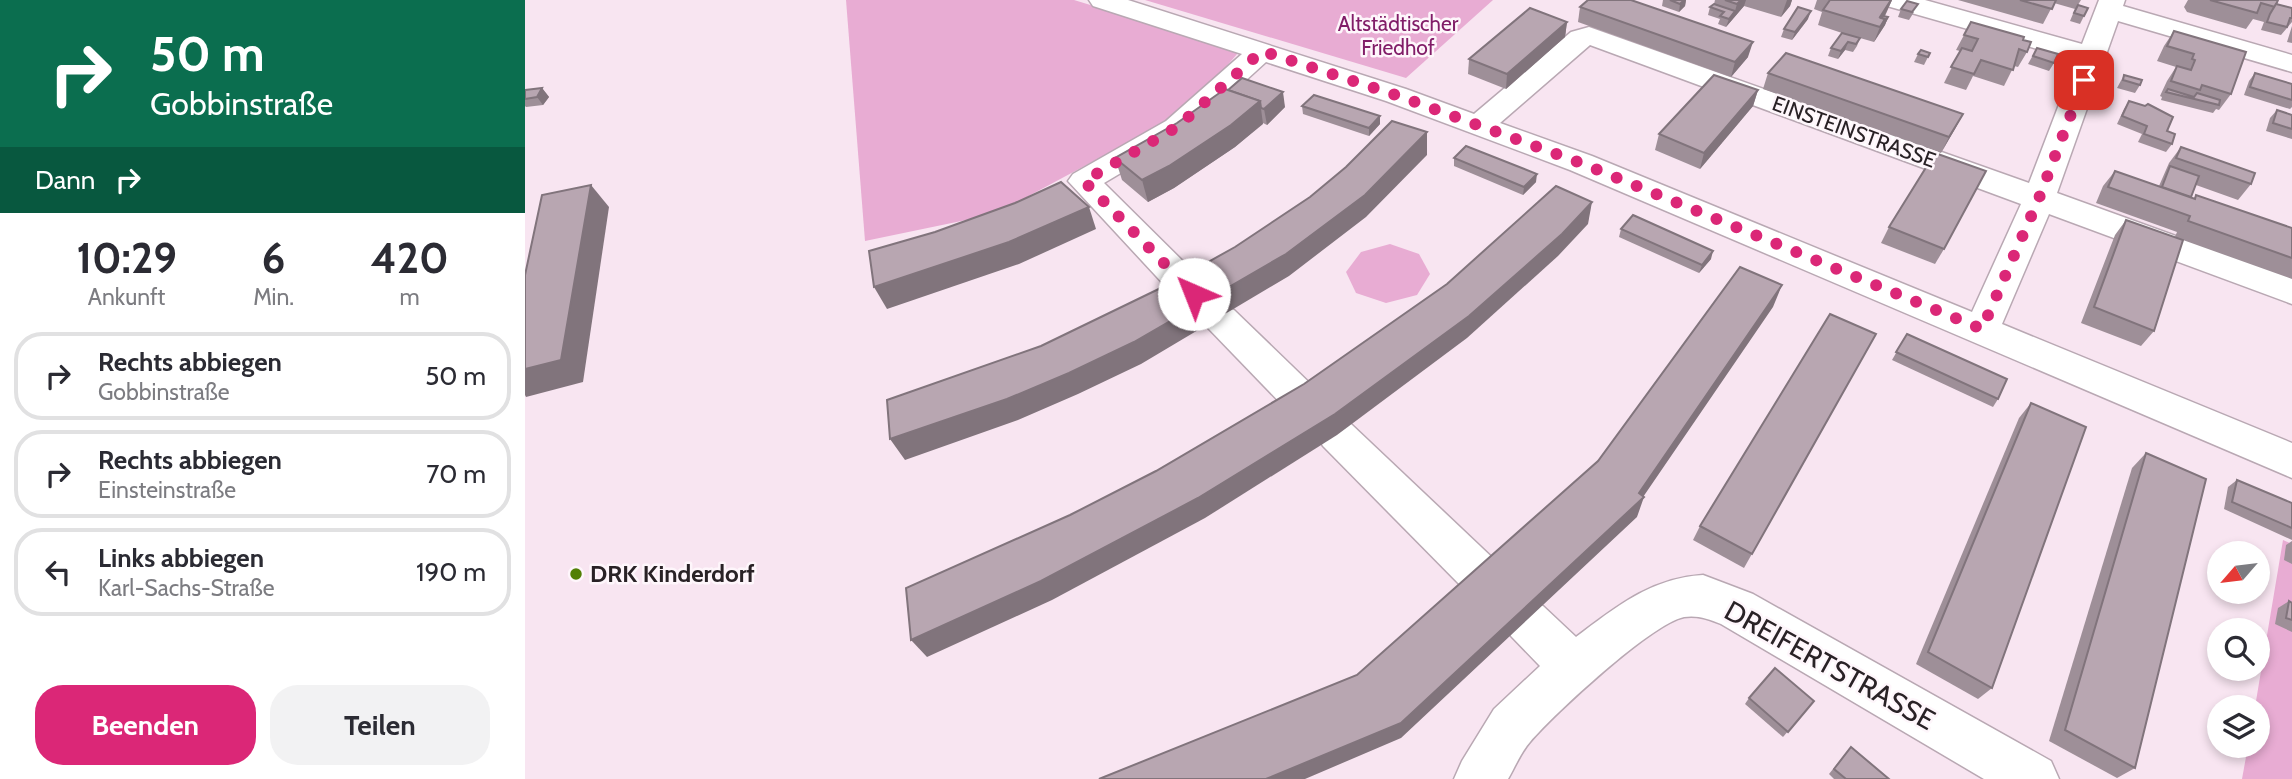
<!DOCTYPE html>
<html lang="de">
<meta charset="utf-8">
<style>
:root{--surface:#fff;--page:#f2f2f3;--text:#2b2b33;--muted:#7c7c81;--line:#e1e1e2;--accent:#db2777}
body{margin:0;font-family:Cabin,sans-serif;background:var(--page);color:var(--text);height:100vh;display:flex;flex-direction:column;font-size:26px;white-space:nowrap}
*{box-sizing:border-box;margin:0}
p{font-size:23px;color:var(--muted)}
.icon{flex:none;width:38px;height:38px;fill:none;stroke:currentColor;stroke-width:2;stroke-linecap:round;stroke-linejoin:round}
.map{position:relative;flex:1;overflow:hidden}
.sheet{display:flex;flex-direction:column;background:var(--surface);width:525px}
.sheet>*{flex:none}
.guide{background:#0b6e4f;color:#fff;overflow:hidden}
.needle{width:46px;rotate:242deg}
.controls{position:absolute;left:1682px;top:541px;display:grid;gap:14px}
.controls a{display:grid;place-items:center;width:63px;height:63px;border-radius:50%;background:var(--surface);box-shadow:0 4px 10px #0003;font-size:35px}
.pin{position:absolute;display:grid;place-items:center;width:60px;height:60px;color:#fff;margin:-30px;border-radius:14px;box-shadow:0 4px 10px #0006}
.me{position:absolute;width:77px;margin:-38px;rotate:316deg;stroke-linejoin:round;filter:drop-shadow(0 0 5px #0008)}
.turn{display:flex;align-items:center;gap:24px;height:147px;padding:0 35px;font-size:32px}
.turn .icon{width:91px;height:91px;stroke-width:2.5}
.turn b{display:block;font-size:49px;line-height:60px}
.then{display:flex;align-items:center;height:66px;padding:0 35px;background:#0003;gap:14px;font-size:26px}
.eta{display:flex;justify-content:space-evenly;align-items:center;height:119px;text-align:center}
.eta b{font-size:42px;font-weight:800;line-height:49px}
.cta{display:flex;gap:14px;margin-top:auto;padding:14px 35px}
.cta a{flex:1;height:80px;border-radius:28px;background:var(--accent);color:#fff;font-size:28px;font-weight:800;line-height:80px;text-align:center}
.cta a+a{background:var(--page);color:var(--text)}
ul{padding:0;list-style:none}
li{display:flex;align-items:center;gap:21px;height:88px;margin:0 14px 10px;padding:0 21px;border:4px solid var(--line);border-radius:28px}
li div{flex:1}
li b{display:block;font-size:26px}
li em{font-style:normal}
main{display:flex;flex:1;min-height:0}
.map>svg:first-child{display:block}
.green{fill:#e8acd3}
.lines{fill:none;stroke-linecap:round;stroke-linejoin:round}
.minor-casing{stroke:#b9a8b3;stroke-width:3}
.minor{fill:#fff;fill-rule:evenodd}
.wall{fill:#9e8f98}
.shaded-wall{fill:#81747c}
.building{fill:#b8a6b1;stroke:#81747c;stroke-width:2}
.route{stroke:#db2777;stroke-width:12;stroke-dasharray:0 21.6}
.poi-dot{fill:#527f05;stroke:#fef6fb;stroke-width:2.5}
.labels{text-anchor:middle;stroke-width:5;stroke-linejoin:round;paint-order:stroke}
.far-park-label{font-size:21px;fill:#811d68;stroke:#fef6fb}
.far-street-label{font-size:21px;fill:#292226;stroke:#fef6fb}
.poi-label{font-size:24px;font-weight:bold;fill:#292226;stroke:#fef6fb;text-anchor:start}
.near-street-label{font-size:28px;fill:#292226;stroke:#fef6fb}
</style>
<main>
<section class="sheet">
<div class="guide">
<div class="turn"><svg class="icon" aria-label="right" viewBox="0 0 24 24"><path d="M7 20v-9h11M14 6l5 5-5 5"/></svg><div><b>50 m</b>Gobbinstraße</div></div>
<div class="then">Dann<svg class="icon" aria-label="right" viewBox="0 0 24 24"><path d="M7 20v-9h11M14 6l5 5-5 5"/></svg></div>
</div>
<div class="eta">
<div><b>10:29</b><p>Ankunft</p></div>
<div><b>6</b><p>Min.</p></div>
<div><b>420</b><p>m</p></div>
</div>
<ul>
<li><svg class="icon" aria-label="right" viewBox="0 0 24 24"><path d="M7 20v-9h11M14 6l5 5-5 5"/></svg><div><b>Rechts abbiegen</b><p>Gobbinstraße</p></div><em>50 m</em></li>
<li><svg class="icon" aria-label="right" viewBox="0 0 24 24"><path d="M7 20v-9h11M14 6l5 5-5 5"/></svg><div><b>Rechts abbiegen</b><p>Einsteinstraße</p></div><em>70 m</em></li>
<li><svg class="icon" aria-label="left" viewBox="0 0 24 24"><path d="M17 20v-9H6M10 6l-5 5 5 5"/></svg><div><b>Links abbiegen</b><p>Karl-Sachs-Straße</p></div><em>190 m</em></li>
</ul>
<div class="cta"><a>Beenden</a><a>Teilen</a></div>
</section>
<div class="map">
<svg width="1767" height="779" viewBox="0 0 1767 779">
<rect width="100%" height="100%" fill="#f8e5f1"/>
<g class="green">
<path d="M321,0H549L703,47L713,53L664,110L470,214L340,241Z"/>
<path d="M620,0H968L881,78Z"/>
<path d="M865,244L894,254L905,274L892,295L861,303L831,293L821,272L836,252Z"/>
<path d="M1758,540L1767,544V779H1717L1723,746H1732V707H1730Z"/>
</g>
<g class="lines">
<g class="minor-casing">
<g id="minor">
<path d="M564,0H603L881,89L949,114L1046,32L1064,27L1504,183L1551,60L1362,6L1358,0H1400L1557,44L1574,0H1600L1598,6L1767,55V72L1593,21L1532,193L1767,278V304L1524,214L1477,324L1767,443V478L1045,170L861,101L741,62L663,133L579,183L682,285L687,294L682,303L669,307L656,303L543,181L548,174L641,121L717,54L568,6ZM1065,45L1496,204L1447,312L1067,156L975,123Z"/>
<path d="M696,306L709,310L796,394L801,405L796,416L782,420L768,416L683,328L678,319L683,310Z"/>
<path d="M812,419L826,424L974,564L980,578L974,592L958,598L942,592L798,446L792,435L798,424Z"/>
<path d="M1178,575L1228,594L1526,761L1534,779H1459L1196,624C1183,619 1173,615 1159,617C1126,624 1030,713 1005,742C996,752 990,767 983,779H929L937,761L969,709L1015,666L986,636L979,621L986,606L1002,600L1018,606L1051,637C1091,607 1126,578 1178,575Z"/>
</g>
</g>
<use href="#minor" class="minor"/>
</g>
<g class="wall">
<path d="M1138,0H1161L1160,6L1154,12L1137,6Z"/>
<path d="M1190,0H1267L1265,6L1256,17L1219,6L1201,27L1193,24L1195,19L1183,15L1185,7L1189,4Z"/>
<path d="M1292,0H1367L1360,16L1363,17L1360,25L1349,42L1335,38L1332,46L1328,52L1320,50L1313,59L1303,56L1306,48L1317,33L1293,25L1297,12L1289,9Z"/>
<path d="M1433,0H1556L1553,5L1559,16L1555,24L1545,21L1550,9L1529,3L1518,24Z"/>
<path d="M1663,0H1753L1751,4L1767,8V22L1756,35L1736,30L1739,22L1728,19L1721,29L1662,12L1659,7Z"/>
<path d="M1055,7L1223,57L1206,77L1053,22Z"/>
<path d="M1376,9L1389,12L1384,20L1373,17Z"/>
<path d="M1283,19L1267,40L1256,37L1259,29Z"/>
<path d="M1042,22L1040,37L981,89L943,74L944,59Z"/>
<path d="M1446,22L1498,40L1502,52L1493,67L1489,66L1479,86L1448,76L1441,90L1419,83L1435,51L1431,50Z"/>
<path d="M1767,26V43L1762,42Z"/>
<path d="M1649,31L1706,94L1694,110L1691,109L1688,113L1636,100L1637,97L1635,96L1642,81L1651,67L1632,61L1639,46Z"/>
<path d="M1512,48L1529,63L1524,71L1503,64Z"/>
<path d="M1405,53L1399,65L1389,62L1393,54Z"/>
<path d="M1243,73L1438,114L1416,153L1238,89Z"/>
<path d="M1730,73L1767,84V107L1765,109L1719,95L1724,81Z"/>
<path d="M1599,75L1615,85L1610,93L1592,88Z"/>
<path d="M17,88L24,97L18,105L1,107L0,106V90Z"/>
<path d="M700,89L760,107L742,125L738,123L710,147L649,188L623,202L597,180L590,158L652,123Z"/>
<path d="M1233,90L1228,106L1175,169L1130,150L1134,134Z"/>
<path d="M1604,101L1647,144L1641,152L1613,142L1617,134L1592,124L1599,109Z"/>
<path d="M777,106L855,124L844,136L778,114Z"/>
<path d="M1752,110L1767,115V139L1741,131L1745,118Z"/>
<path d="M1656,147L1726,184L1713,200L1671,185L1666,197L1669,198L1671,195L1767,228V279L1658,240L1629,331L1616,346L1556,323L1590,235L1601,220L1650,237L1652,232L1571,203L1578,186L1590,171L1634,186L1644,163Z"/>
<path d="M929,158L1011,182L998,195L929,166Z"/>
<path d="M1364,227L1419,249L1410,264L1356,243Z"/>
<path d="M1096,229L1186,259L1174,273L1094,237Z"/>
<path d="M1351,334L1219,568L1168,540L1175,526Z"/>
<path d="M1382,334L1473,399L1468,407L1367,360Z"/>
<path d="M1506,403L1467,688L1453,699L1391,664L1494,418Z"/>
<path d="M1621,453L1610,768L1592,778L1524,741L1607,468Z"/>
<path d="M1712,480L1767,503V540L1699,509L1703,487Z"/>
<path d="M1767,541V564L1759,560L1761,545Z"/>
<path d="M1764,601L1767,603V632L1750,624L1753,608Z"/>
<path d="M1224,698L1289,701L1258,737L1220,704Z"/>
<path d="M1326,747L1364,779H1309L1304,774Z"/>
</g>
<g class="shaded-wall">
<path d="M1159,0H1161L1160,6L1154,12L1155,4Z"/>
<path d="M1216,0H1221L1219,6L1201,27L1204,19L1210,11L1212,4Z"/>
<path d="M1262,0H1267L1265,6L1256,17Z"/>
<path d="M1367,0L1360,15L1353,25L1355,17Z"/>
<path d="M1286,11L1283,19L1267,40L1270,32Z"/>
<path d="M1363,17L1360,25L1349,42L1355,27Z"/>
<path d="M1042,22L1040,37L981,89L982,74Z"/>
<path d="M1228,42L1223,57L1206,77L1210,62Z"/>
<path d="M1323,42L1320,50L1313,59L1316,51Z"/>
<path d="M17,88L24,97L18,105L12,97Z"/>
<path d="M1233,90L1228,106L1175,169L1179,153Z"/>
<path d="M758,92L760,107L742,125L739,109Z"/>
<path d="M735,101L738,124L710,147L649,188L623,202L617,180Z"/>
<path d="M1438,114L1430,129L1416,153L1424,137Z"/>
<path d="M855,116V124L844,136V128Z"/>
<path d="M902,132V155L841,217L764,276L616,364L553,394L493,420L380,460L365,439L544,373Z"/>
<path d="M1012,174L1011,182L998,195L999,187Z"/>
<path d="M66,185L84,207L58,382L1,397L0,395V369Z"/>
<path d="M1067,202L1063,224L1033,256L942,338L812,435L680,518L527,600L402,657L386,640Z"/>
<path d="M564,207L571,229L494,264L362,309L349,287Z"/>
<path d="M1188,251L1186,259L1174,273L1177,265Z"/>
<path d="M1257,285L1248,307L1116,500L1119,497L1112,517L876,738L780,779H741L1114,493Z"/>
</g>
<g class="building">
<path d="M1063,0H1106L1228,42L1210,62L1055,7Z"/>
<path d="M1145,0H1159L1155,4Z"/>
<path d="M1200,0H1216L1212,4Z"/>
<path d="M1305,0H1366L1355,17L1360,19L1355,27L1298,10Z"/>
<path d="M1495,0H1531L1527,9Z"/>
<path d="M1685,0H1753L1750,7L1736,3L1732,13Z"/>
<path d="M1382,1L1393,4L1387,12L1376,9Z"/>
<path d="M1189,4L1210,11L1204,19L1195,16L1199,12L1185,7Z"/>
<path d="M1751,4L1767,8V18H1765L1762,27L1742,22L1745,14Z"/>
<path d="M1553,5L1563,8L1559,16L1549,13Z"/>
<path d="M1273,7L1286,11L1270,32L1259,29Z"/>
<path d="M1005,8L1042,22L982,74L944,59Z"/>
<path d="M1358,16L1363,17L1357,27L1360,19L1356,18Z"/>
<path d="M1446,22L1499,37L1498,40L1506,42L1502,52L1494,49L1488,70L1456,60L1449,74L1426,67L1437,48L1447,51L1453,39L1439,35Z"/>
<path d="M1649,31L1721,52L1706,94L1677,85L1675,90L1646,81L1652,66L1666,70L1670,60L1667,59L1669,54L1642,46Z"/>
<path d="M1317,33L1335,38L1331,44L1323,42L1316,51L1306,48Z"/>
<path d="M1512,48L1533,54L1529,63L1508,56Z"/>
<path d="M1396,50L1405,53L1403,57L1393,54Z"/>
<path d="M1261,53L1438,114L1424,137L1243,73Z"/>
<path d="M1730,73L1767,84V100L1725,87Z"/>
<path d="M1189,75L1233,90L1179,153L1134,134Z"/>
<path d="M1599,75L1617,80L1615,85L1598,80Z"/>
<path d="M717,78L758,92L739,109L736,108L735,101L703,90Z"/>
<path d="M17,88L12,97L0,99V90Z"/>
<path d="M700,89L735,101L706,125L644,166L617,180L590,158L652,123Z"/>
<path d="M1643,89L1669,97L1672,93L1695,100L1694,105L1641,92Z"/>
<path d="M789,95L855,116L844,128L777,106Z"/>
<path d="M1604,101L1620,106L1623,104L1648,117L1642,131L1650,134L1647,144L1619,134L1622,126L1597,116Z"/>
<path d="M1752,110L1767,115V129L1748,123Z"/>
<path d="M867,121L902,132L840,195L761,254L609,342L544,373L482,399L365,439L362,400L516,346L642,285L710,247L785,197L821,167Z"/>
<path d="M941,146L1012,174L999,187L929,158Z"/>
<path d="M1656,147L1730,173L1726,184L1651,158Z"/>
<path d="M1410,153L1461,171L1419,249L1364,227Z"/>
<path d="M1645,166L1674,176L1666,197L1637,187Z"/>
<path d="M1590,171L1670,199L1671,195L1767,228V258L1663,221L1665,216L1583,187Z"/>
<path d="M536,182L564,207L484,242L349,287L344,251L410,232L490,203Z"/>
<path d="M66,185L36,360L0,369V275L17,195Z"/>
<path d="M1031,186L1067,202L1037,234L944,316L810,414L673,498L516,581L386,640L381,588L545,515L631,471L779,384L922,284Z"/>
<path d="M1108,215L1188,251L1177,265L1096,229Z"/>
<path d="M1601,220L1658,240L1629,331L1569,307Z"/>
<path d="M1215,267L1257,285L1114,493L1119,497L876,723L741,779H574L832,675L1073,461Z"/>
<path d="M1305,314L1351,334L1227,554L1175,526Z"/>
<path d="M1382,334L1482,379L1473,399L1371,352Z"/>
<path d="M1506,403L1561,427L1467,688L1403,652Z"/>
<path d="M1621,453L1681,479L1610,768L1540,730Z"/>
<path d="M1712,480L1767,503V528L1707,502Z"/>
<path d="M1764,601L1767,603V620L1761,618Z"/>
<path d="M1250,668L1289,701L1263,732L1224,698Z"/>
<path d="M1326,747L1364,779H1321L1309,769Z"/>
</g>
<g class="lines">
<path class="route" d="M669,294L559,181L652,127L737,51L871,95L1056,163L1457,329L1514,198L1559,80"/>
</g>
<circle class="poi-dot" cx="51" cy="574" r="7"/>
<g class="labels">
<g class="far-park-label">
<text x="873" y="31">Altstädtischer<tspan x="873" dy="24">Friedhof</tspan></text>
</g>
<g class="far-street-label">
<text transform="translate(1329 132) rotate(20)" y="7">EINSTEINSTRASSE</text>
</g>
<g class="poi-label">
<text x="65" y="582">DRK Kinderdorf</text>
</g>
<g class="near-street-label">
<text transform="translate(1305 665) rotate(29)" y="10">DREIFERTSTRASSE</text>
</g>
</g>
</svg>
<div class="controls">
<a><svg class="needle" viewBox="-14 -14 28 28"><path d="M0-13l5 13h-10z" fill="#e53935"/><path d="M0 13l5-13h-10z" fill="#7c7c81"/></svg></a>
<a><svg class="icon" aria-label="search" viewBox="0 0 24 24"><circle cx="10" cy="10" r="6"/><path d="M15 15l6 6"/></svg></a>
<a><svg class="icon" aria-label="layers" viewBox="0 0 24 24"><path d="M12 4l9 5-9 5-9-5zM3 14l9 5 9-5"/></svg></a>
</div>
<div class="pin" style="left:1559px;top:80px;background:#d93025"><svg class="icon" aria-label="arrive" viewBox="0 0 24 24"><path d="M6 21V4h12l-3 4 3 4H6"/></svg></div>
<svg class="me" style="left:669px;top:294px" viewBox="-20 -20 40 40"><circle r="19" fill="#fff"/><path d="M0-13L10 11 0 6-10 11z" fill="#db2777"/></svg>
</div>
</main>
